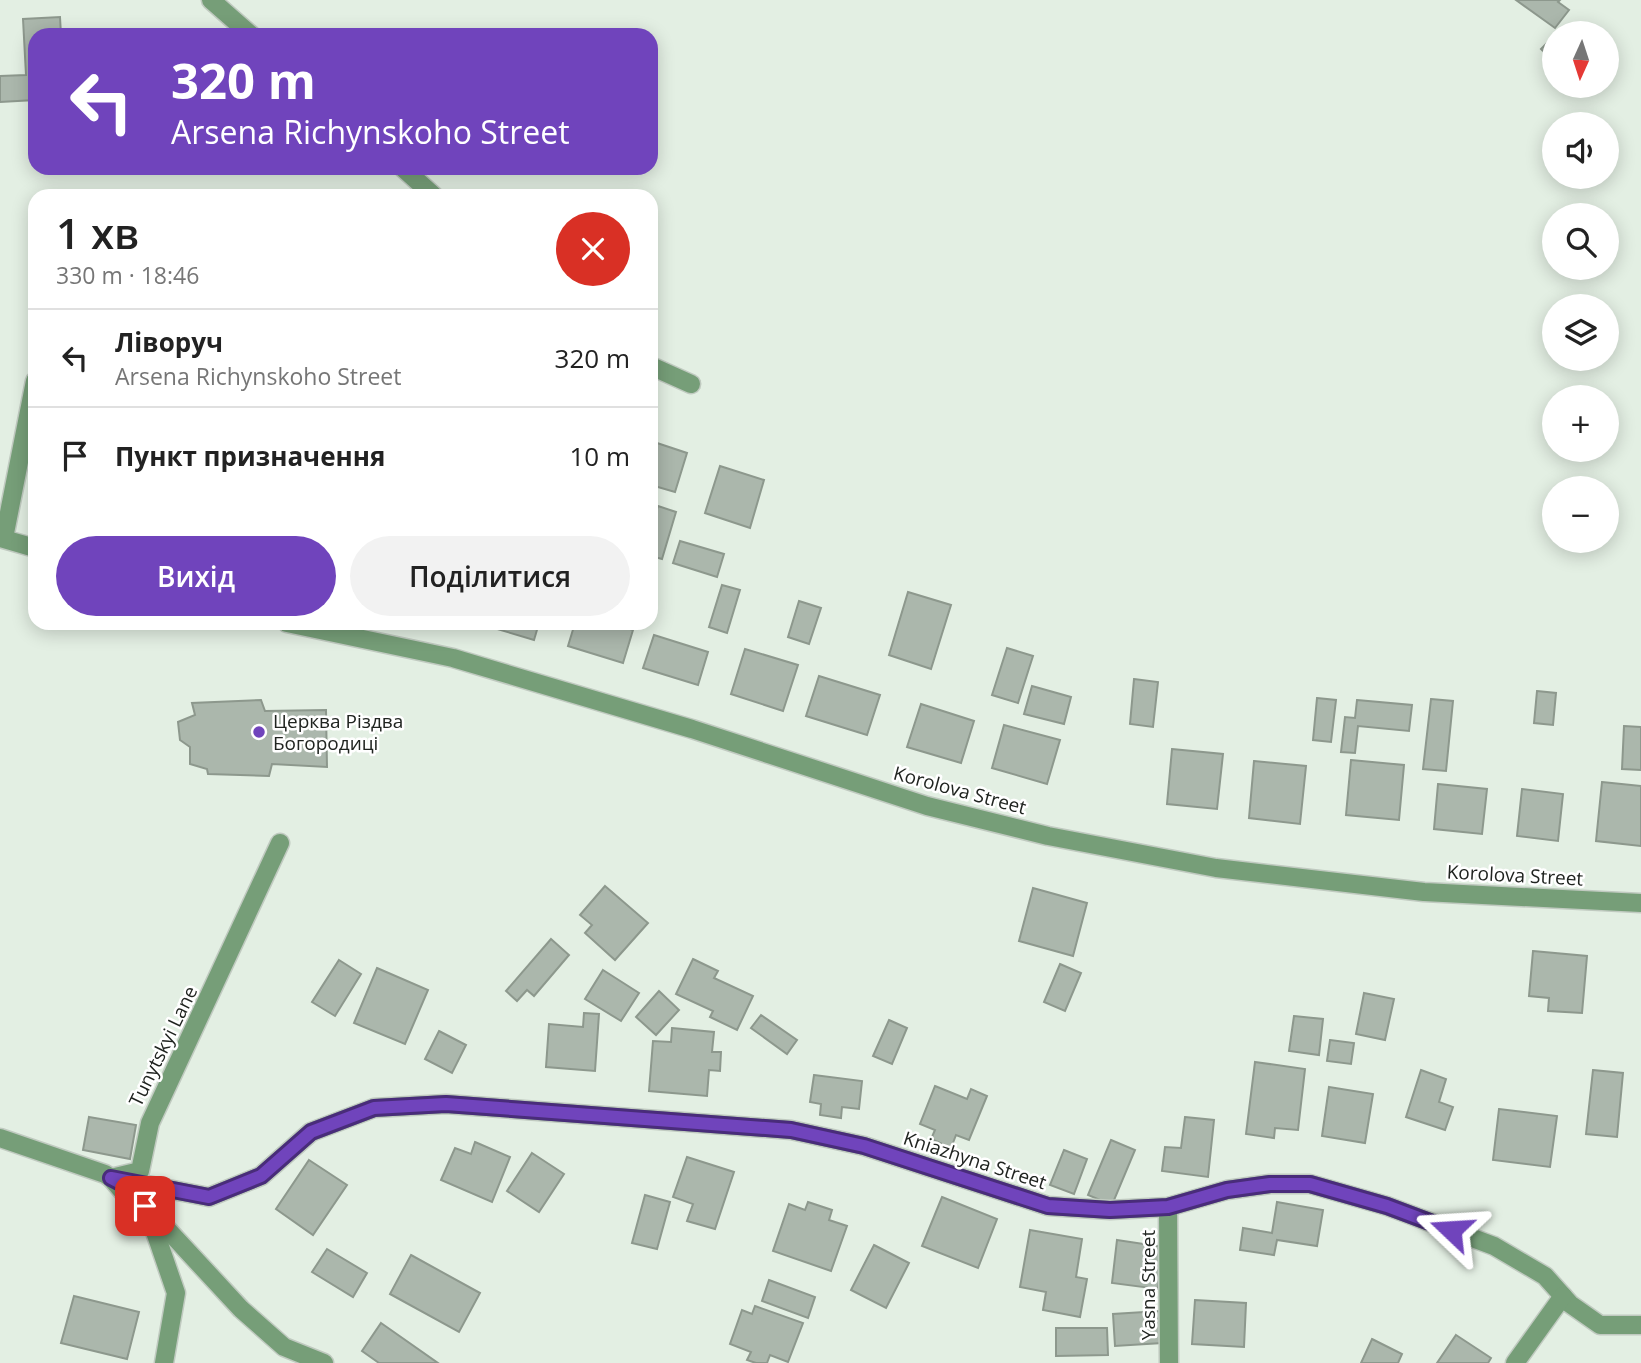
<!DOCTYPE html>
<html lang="uk">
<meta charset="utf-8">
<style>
:root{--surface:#fff;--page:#f2f2f2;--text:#222;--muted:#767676;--line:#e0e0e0;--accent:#7044bc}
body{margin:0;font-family:"Open Sans",sans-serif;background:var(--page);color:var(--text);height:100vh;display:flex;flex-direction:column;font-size:26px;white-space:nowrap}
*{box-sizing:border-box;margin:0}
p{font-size:23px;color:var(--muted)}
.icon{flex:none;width:38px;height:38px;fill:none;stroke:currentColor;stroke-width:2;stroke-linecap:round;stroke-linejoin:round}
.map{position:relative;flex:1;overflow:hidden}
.panel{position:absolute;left:28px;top:189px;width:630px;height:441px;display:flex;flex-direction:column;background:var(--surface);border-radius:21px;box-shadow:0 4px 18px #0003}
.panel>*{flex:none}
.guide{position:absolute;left:28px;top:28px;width:630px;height:147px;border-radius:21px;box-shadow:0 4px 18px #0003;background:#7044bc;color:#fff;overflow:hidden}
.needle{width:46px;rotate:183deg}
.tools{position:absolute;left:1542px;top:21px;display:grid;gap:14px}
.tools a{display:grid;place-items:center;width:77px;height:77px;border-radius:50%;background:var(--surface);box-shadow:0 4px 18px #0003;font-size:35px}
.pin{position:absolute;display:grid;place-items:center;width:60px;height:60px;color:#fff;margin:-30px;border-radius:14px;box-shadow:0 4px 10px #0006}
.me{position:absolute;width:77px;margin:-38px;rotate:290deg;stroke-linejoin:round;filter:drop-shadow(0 0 5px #0008)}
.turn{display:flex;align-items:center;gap:24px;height:147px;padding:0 28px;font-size:32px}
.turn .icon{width:91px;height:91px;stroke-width:2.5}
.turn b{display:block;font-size:49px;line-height:60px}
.round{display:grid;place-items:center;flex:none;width:74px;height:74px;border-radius:37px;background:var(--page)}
.summary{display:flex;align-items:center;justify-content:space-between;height:119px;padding:0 28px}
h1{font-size:42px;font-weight:600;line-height:52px}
.cta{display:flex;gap:14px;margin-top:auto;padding:14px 28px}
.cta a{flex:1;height:80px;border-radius:42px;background:var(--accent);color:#fff;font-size:28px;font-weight:600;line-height:80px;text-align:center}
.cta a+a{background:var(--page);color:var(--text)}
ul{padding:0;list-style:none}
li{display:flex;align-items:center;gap:21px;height:98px;padding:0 28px;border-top:2px solid var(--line)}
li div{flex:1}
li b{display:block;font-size:26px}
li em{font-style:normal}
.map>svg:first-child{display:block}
.building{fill:#abb7ac;stroke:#8d988d;stroke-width:2}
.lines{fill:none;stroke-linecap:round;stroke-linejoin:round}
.street-casing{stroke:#c0cac0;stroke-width:21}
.street{stroke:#769e78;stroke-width:18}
.route-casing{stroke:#492c7a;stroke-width:18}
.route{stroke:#7044bc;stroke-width:12}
.poi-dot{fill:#7044bc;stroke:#fff;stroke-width:2.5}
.labels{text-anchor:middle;stroke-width:5;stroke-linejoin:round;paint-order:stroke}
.poi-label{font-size:19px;fill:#202420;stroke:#fff;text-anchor:start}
.street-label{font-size:19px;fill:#202420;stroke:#fff}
</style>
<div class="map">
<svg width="1641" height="1363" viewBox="0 0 1641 1363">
<rect width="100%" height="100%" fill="#e3efe3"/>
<g class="building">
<path d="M1516,0H1560L1558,2L1569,10L1555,28Z"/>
<path d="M60,17L61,35H35V100L0,102V76L26,75L23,19Z"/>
<path d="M1554,36V62L1541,49Z"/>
<path d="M651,441L687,453L675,492L651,485Z"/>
<path d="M720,466L764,480L750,528L705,513Z"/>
<path d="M658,506L676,512L662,559L651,556V529Z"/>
<path d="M680,541L724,554L717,577L673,563Z"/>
<path d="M722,585L740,590L727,633L709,627Z"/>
<path d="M908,592L951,605L931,669L889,655Z"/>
<path d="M799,601L821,608L809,644L788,637Z"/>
<path d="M495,623H539L534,640L494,628Z"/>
<path d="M575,623H610L633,630L623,663L568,646Z"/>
<path d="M654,635L708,652L698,685L643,668Z"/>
<path d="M1007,648L1033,656L1018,703L992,695Z"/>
<path d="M745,649L798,665L783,711L731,694Z"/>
<path d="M819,676L880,695L867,735L806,716Z"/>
<path d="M1134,679L1158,682L1153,727L1130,724Z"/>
<path d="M1032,686L1071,697L1064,724L1024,714Z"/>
<path d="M1537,691L1556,693L1553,725L1534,723Z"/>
<path d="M1317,698L1336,700L1331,742L1313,740Z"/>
<path d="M1431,699L1453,701L1446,771L1423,769Z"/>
<path d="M261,700L265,711L326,710L327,767L272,764L269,776L208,774L207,769L190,764V747L180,740L178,722L195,715L192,703Z"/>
<path d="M1357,700L1412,705L1409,731L1358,726L1355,753L1341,752L1345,717L1355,718Z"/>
<path d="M921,704L974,721L961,763L907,747Z"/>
<path d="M1004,725L1060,740L1047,784L992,768Z"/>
<path d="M1624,726L1641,727V770L1622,769Z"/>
<path d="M1172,749L1223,754L1217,809L1167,804Z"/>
<path d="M1351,760L1404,765L1399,820L1346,815Z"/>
<path d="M1254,761L1306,766L1300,824L1249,818Z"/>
<path d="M1602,782L1641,786V846L1596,841Z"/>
<path d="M1438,784L1487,789L1482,834L1434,829Z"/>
<path d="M1522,789L1563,794L1558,841L1517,836Z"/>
<path d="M605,886L648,923L615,960L585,933L592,925L580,915Z"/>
<path d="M1033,888L1087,903L1073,956L1019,941Z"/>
<path d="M551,939L569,955L534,996L527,990L517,1001L506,991Z"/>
<path d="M1533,951L1587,956L1582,1013L1548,1011L1549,998L1529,996Z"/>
<path d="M693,959L718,971L714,978L753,996L737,1030L710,1017L713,1011L676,994Z"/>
<path d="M339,960L361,974L335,1016L312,1002Z"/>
<path d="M1060,964L1081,973L1065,1011L1044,1002Z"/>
<path d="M377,968L428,990L405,1044L354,1023Z"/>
<path d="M603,970L639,993L621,1021L585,999Z"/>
<path d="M659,991L679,1010L656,1035L636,1017Z"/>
<path d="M1364,993L1394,999L1385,1040L1356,1034Z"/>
<path d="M584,1013L599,1014L595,1071L546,1067L549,1024L583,1027Z"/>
<path d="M761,1015L797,1040L787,1054L751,1028Z"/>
<path d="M1294,1016L1323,1019L1319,1055L1289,1051Z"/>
<path d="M889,1020L907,1028L892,1064L873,1056Z"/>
<path d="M672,1028L714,1032L712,1052H721L720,1071L709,1070L707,1096L649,1091L653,1041L671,1042Z"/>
<path d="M439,1031L466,1045L452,1073L425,1059Z"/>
<path d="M1330,1040L1354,1043L1351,1064L1327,1061Z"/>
<path d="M1255,1062L1305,1069L1298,1130L1275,1128L1274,1138L1246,1134Z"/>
<path d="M1421,1070L1446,1079L1439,1102L1453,1107L1445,1130L1406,1117Z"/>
<path d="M1593,1070L1623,1073L1617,1137L1586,1134Z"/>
<path d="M814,1075L862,1081L859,1109L842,1107L841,1118L820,1115L821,1104L810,1102Z"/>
<path d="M935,1086L967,1099L971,1089L987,1096L969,1140L956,1135L951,1148L931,1139L935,1130L920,1124Z"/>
<path d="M1329,1087L1373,1094L1365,1143L1322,1136Z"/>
<path d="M1499,1109L1557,1116L1550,1167L1493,1160Z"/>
<path d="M89,1117L136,1125L130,1159L83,1150Z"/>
<path d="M1185,1117L1214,1120L1208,1177L1162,1171L1165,1147L1181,1148Z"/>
<path d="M1111,1140L1135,1150L1112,1205L1088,1195Z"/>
<path d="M475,1142L510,1157L492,1202L441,1180L455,1148L471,1154Z"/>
<path d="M1064,1150L1087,1159L1074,1194L1050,1185Z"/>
<path d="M532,1153L564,1174L539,1212L507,1191Z"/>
<path d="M687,1157L734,1172L715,1229L687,1221L693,1204L673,1197Z"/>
<path d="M309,1160L347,1185L313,1235L276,1209Z"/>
<path d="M645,1195L670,1202L657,1249L632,1243Z"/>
<path d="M942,1197L997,1219L978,1268L922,1246Z"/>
<path d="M808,1202L832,1210L829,1220L847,1226L831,1271L773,1251L789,1204L805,1210Z"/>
<path d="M1277,1202L1323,1210L1317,1246L1277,1240L1274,1255L1240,1250L1243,1228L1272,1233Z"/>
<path d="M1030,1230L1082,1239L1076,1277L1087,1279L1080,1317L1043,1310L1046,1292L1020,1287Z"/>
<path d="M1117,1240L1164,1247L1158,1289L1112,1283Z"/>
<path d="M874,1245L909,1263L886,1308L851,1290Z"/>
<path d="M327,1249L367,1273L353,1297L312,1272Z"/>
<path d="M411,1255L480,1293L459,1332L390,1294Z"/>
<path d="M769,1280L815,1297L808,1318L762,1301Z"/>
<path d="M74,1296L139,1312L127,1359L61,1343Z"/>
<path d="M1195,1300L1246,1303L1244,1347L1192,1344Z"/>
<path d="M755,1306L803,1323L788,1362L770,1355L767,1363H756L747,1360L751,1352L730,1344L742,1310L752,1314Z"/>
<path d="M1160,1311L1162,1343L1115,1346L1113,1314Z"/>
<path d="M381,1323L438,1363H379L362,1351Z"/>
<path d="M1056,1328H1107L1108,1355L1056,1356Z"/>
<path d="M1456,1335L1491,1358L1488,1363H1437Z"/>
<path d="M1372,1339L1402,1354L1398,1363H1361Z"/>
</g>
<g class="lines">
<g class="street-casing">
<g id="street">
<path d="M211,0L251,35"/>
<path d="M403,168L434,196"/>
<path d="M651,366L691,384"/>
<path d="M0,538L35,548"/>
<path d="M4,538L35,381"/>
<path d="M287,623L453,658L692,729L927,806L1048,836L1216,868L1424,892L1641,903"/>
<path d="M0,1138L105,1174L111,1178L209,1197L261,1176L311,1132L374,1108L446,1104L791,1130L864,1146L1048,1206L1110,1210L1168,1207L1227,1190L1270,1184H1310L1387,1206L1494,1246L1545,1276L1570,1304L1600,1325H1641"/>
<path d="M1168,1207L1169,1363"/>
<path d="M153,1214L241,1309L284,1347L324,1363"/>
<path d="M164,1363L176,1293L153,1226L111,1178L140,1171L150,1123L280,843"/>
<path d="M1515,1363L1563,1296"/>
</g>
</g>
<use href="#street" class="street"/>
</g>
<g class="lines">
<g class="route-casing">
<path id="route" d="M145,1206L130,1188L111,1178L209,1197L261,1176L311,1132L374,1108L446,1104L791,1130L864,1146L1048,1206L1110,1210L1168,1207L1227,1190L1270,1184H1310L1387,1206L1451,1230"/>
</g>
<use href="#route" class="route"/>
</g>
<circle class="poi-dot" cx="259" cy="732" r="7"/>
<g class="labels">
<g class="poi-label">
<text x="273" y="728">Церква Різдва<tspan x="273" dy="22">Богородиці</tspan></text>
</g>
<g class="street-label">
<text transform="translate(960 790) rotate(15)" y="7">Korolova Street</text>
<text transform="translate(1515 875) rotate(3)" y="7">Korolova Street</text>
<text transform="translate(163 1046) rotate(-64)" y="7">Tunytskyi Lane</text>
<text transform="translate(975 1160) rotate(18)" y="7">Kniazhyna Street</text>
<text transform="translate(1148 1285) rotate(-90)" y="7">Yasna Street</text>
</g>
</g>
</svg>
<div class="tools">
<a><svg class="needle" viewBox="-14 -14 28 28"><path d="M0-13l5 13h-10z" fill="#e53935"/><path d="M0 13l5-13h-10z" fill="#767676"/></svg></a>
<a><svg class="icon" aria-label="sound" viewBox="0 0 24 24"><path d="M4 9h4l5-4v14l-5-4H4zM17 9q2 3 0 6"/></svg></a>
<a><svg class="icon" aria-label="search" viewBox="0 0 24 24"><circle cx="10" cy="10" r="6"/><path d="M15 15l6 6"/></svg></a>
<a><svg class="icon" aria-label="layers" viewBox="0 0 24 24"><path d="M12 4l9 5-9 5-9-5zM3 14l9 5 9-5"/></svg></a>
<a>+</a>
<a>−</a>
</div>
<div class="pin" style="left:145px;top:1206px;background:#d93025"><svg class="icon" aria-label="arrive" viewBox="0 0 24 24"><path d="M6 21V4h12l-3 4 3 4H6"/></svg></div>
<svg class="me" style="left:1451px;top:1230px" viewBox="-20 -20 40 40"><path d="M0-17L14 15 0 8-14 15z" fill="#7044bc" stroke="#fff" stroke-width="4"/></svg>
<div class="guide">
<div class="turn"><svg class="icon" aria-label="left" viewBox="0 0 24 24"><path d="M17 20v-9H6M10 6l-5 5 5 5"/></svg><div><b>320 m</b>Arsena Richynskoho Street</div></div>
</div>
<section class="panel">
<div class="summary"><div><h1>1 хв</h1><p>330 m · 18:46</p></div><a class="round" style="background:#d93025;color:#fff"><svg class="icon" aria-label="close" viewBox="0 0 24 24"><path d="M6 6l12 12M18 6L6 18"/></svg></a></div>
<ul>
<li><svg class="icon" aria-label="left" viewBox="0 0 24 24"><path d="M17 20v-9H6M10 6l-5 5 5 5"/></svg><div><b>Ліворуч</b><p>Arsena Richynskoho Street</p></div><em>320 m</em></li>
<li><svg class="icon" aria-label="arrive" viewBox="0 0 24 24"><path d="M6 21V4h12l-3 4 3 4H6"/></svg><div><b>Пункт призначення</b></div><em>10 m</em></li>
</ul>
<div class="cta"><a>Вихід</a><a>Поділитися</a></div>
</section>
</div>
